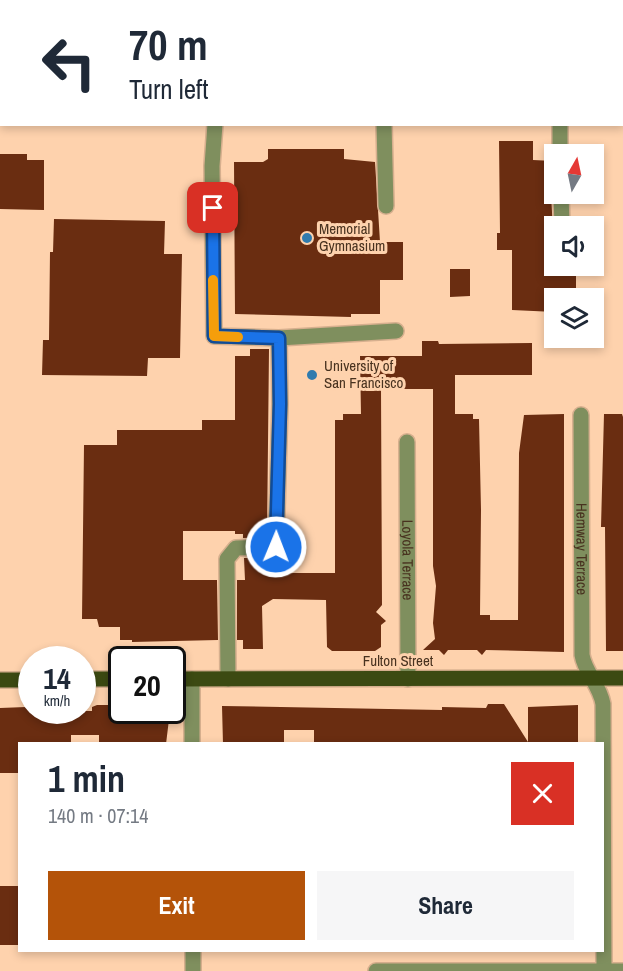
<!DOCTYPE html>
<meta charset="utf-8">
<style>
:root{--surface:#fff;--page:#f6f6f7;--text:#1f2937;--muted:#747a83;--accent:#b45309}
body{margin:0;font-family:"Archivo Narrow",sans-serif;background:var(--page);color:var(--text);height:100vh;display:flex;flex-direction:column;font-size:22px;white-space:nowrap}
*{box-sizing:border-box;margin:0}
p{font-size:20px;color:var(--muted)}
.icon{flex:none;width:33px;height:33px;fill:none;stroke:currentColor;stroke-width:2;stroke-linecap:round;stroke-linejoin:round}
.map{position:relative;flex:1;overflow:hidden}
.sheet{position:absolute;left:18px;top:742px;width:586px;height:210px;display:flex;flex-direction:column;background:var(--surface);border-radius:0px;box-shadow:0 3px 9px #0003}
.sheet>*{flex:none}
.top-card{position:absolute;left:0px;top:0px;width:624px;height:126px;box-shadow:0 3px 9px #0003;background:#fff;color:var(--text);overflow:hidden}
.needle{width:39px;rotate:9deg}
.buttons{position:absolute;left:544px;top:144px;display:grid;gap:12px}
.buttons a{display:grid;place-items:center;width:60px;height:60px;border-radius:0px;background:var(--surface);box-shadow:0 3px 9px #0003;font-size:30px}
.speed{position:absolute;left:18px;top:646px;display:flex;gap:12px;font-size:30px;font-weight:700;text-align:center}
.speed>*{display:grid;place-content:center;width:78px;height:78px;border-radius:50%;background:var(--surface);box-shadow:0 3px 9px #0003;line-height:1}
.speed small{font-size:15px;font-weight:400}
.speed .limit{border:3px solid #111;border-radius:9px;background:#fff;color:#111}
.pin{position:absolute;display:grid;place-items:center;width:51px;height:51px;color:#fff;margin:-26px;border-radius:12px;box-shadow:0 3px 9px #0006}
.me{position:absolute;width:66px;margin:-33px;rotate:1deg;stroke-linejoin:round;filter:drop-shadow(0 0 4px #0008)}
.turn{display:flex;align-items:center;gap:21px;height:126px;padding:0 30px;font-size:27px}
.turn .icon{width:78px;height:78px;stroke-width:2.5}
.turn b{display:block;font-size:42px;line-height:51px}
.round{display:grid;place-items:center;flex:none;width:63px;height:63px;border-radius:0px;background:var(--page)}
.overview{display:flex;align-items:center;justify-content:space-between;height:102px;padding:0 30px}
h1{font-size:36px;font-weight:700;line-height:45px}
.primary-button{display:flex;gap:12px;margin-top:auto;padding:12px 30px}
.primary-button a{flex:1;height:69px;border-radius:0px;background:var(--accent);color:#fff;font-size:24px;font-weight:700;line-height:69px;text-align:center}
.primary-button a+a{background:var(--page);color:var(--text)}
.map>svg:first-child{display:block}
.building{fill:#6a2d11}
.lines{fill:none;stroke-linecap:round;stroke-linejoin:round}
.minor-casing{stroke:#d6af8e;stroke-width:18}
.major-casing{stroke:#d6af8e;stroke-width:18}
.minor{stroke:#7f8f5e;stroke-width:15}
.major{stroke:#3c4a12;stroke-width:15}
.route-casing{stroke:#114b97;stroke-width:15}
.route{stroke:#1a73e8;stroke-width:10}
.slow{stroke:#f59e0b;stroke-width:10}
.poi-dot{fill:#307bae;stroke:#fed2ad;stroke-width:2}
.labels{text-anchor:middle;stroke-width:6;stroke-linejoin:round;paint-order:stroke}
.poi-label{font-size:15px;fill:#48321f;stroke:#fed2ad;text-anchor:start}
.street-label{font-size:15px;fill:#48321f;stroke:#fed2ad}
</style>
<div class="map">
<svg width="623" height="971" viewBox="0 0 623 971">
<rect width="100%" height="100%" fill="#fed2ad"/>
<g class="building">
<path d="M499,141H533V160L554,161V188L551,194L555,266H576V298H555V312L512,310V250H497V233H500Z"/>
<path d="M268,149H344V159L375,162L380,242H403V280H380V314H351V317L235,314L234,162H263L268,159Z"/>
<path d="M0,154H27V160H44V210L0,209Z"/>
<path d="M54,219L165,221L164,254H182L180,358H148L147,376L42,375L43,340H49L50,252H53Z"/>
<path d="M450,269H470V296L450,297Z"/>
<path d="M422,341H438L439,344L532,343V375H455V414H473V419H479L481,510L480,615H490V620H518L519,453L524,415L564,414V652L486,650L482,655L477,650H448L444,655L439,650H423L435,639L433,623L436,586L433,566V389H381L382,605L376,612L386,621L381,625V647L375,651H332L327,647L326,600L273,599L262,606L263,649H243V640H237V580H245L244,558L277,557V573H335V420H343V414H361L360,356H422Z"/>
<path d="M250,349H269L267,537L243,538V534H235V531H183V580H217L218,640L132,642V640H120V627H99L97,619H82L84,445H117V430H202V420H235V356H250Z"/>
<path d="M604,414H622L623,417V651H606L605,527H601Z"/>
<path d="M488,704H504L528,742V707L578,705V744H314V730H284V744H223L222,706L442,710V707L486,708Z"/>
<path d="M97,705H122V711H170L166,744H99V735H71V744H20V773H0V708L26,707L32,711H92V707Z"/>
<rect x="0" y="886" width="20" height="59"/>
</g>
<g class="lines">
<g class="minor-casing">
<g id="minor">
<path d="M97,0V2"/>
<path d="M318,0V2"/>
<path d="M538,2V0"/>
<path d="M622,91H623"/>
<path d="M0,92H2"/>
<path d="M215,124L212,166L214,336L279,338L396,331"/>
<path d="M384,124L386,206"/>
<path d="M560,124V154"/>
<path d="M561,194L562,226"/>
<path id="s1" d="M581,415L582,655C585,673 600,685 603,704L604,971"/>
<path id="s2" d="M407,442L408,679"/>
<path d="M192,679V744"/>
<path d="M228,679L227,559L236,548L276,547L280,404L279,338"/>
<path d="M193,951V971"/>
<path d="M376,971H623"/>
</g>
</g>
<g class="major-casing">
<g id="major">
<path d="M82,679H122"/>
<path d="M172,679L623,678"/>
<path d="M0,680H32"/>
</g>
</g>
<use href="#minor" class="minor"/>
<use href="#major" class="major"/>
</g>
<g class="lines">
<g class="route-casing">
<path id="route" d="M213,208L214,336L279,338L280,404L276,547"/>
</g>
<use href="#route" class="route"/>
<path class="slow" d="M213,280L214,336L238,337"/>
</g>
<g class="poi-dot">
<circle cx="307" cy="238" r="6"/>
<circle cx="312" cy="375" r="6"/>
</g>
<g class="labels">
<g class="poi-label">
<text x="319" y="234">Memorial<tspan x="319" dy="17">Gymnasium</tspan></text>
<text x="324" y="371">University of<tspan x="324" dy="17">San Francisco</tspan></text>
</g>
<g class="street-label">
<text dy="5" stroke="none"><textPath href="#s1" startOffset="134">Hemway Terrace</textPath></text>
<text dy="5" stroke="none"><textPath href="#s2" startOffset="118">Loyola Terrace</textPath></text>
<text x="398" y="666">Fulton Street</text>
</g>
</g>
</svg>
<div class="buttons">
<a><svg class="needle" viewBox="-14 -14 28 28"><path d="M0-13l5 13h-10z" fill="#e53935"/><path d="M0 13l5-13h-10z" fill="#747a83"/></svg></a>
<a><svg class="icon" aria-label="sound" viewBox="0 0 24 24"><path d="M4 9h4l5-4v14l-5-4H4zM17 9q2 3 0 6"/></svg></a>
<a><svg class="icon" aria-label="layers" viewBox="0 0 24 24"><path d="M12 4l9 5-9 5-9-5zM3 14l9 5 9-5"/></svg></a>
</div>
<div class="speed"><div>14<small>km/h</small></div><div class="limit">20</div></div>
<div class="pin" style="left:213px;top:208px;background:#d93025"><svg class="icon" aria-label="arrive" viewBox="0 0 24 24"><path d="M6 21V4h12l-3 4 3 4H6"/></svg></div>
<svg class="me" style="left:276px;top:547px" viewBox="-20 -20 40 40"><circle r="17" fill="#1a73e8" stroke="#fff" stroke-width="3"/><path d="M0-11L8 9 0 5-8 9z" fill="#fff"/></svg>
<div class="top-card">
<div class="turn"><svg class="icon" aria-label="left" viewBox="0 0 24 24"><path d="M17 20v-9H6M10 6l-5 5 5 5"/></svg><div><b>70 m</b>Turn left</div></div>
</div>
<section class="sheet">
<div class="overview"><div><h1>1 min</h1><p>140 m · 07:14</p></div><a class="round" style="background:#d93025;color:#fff"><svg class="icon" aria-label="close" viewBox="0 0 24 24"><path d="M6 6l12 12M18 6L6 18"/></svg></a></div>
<div class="primary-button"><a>Exit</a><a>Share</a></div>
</section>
</div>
